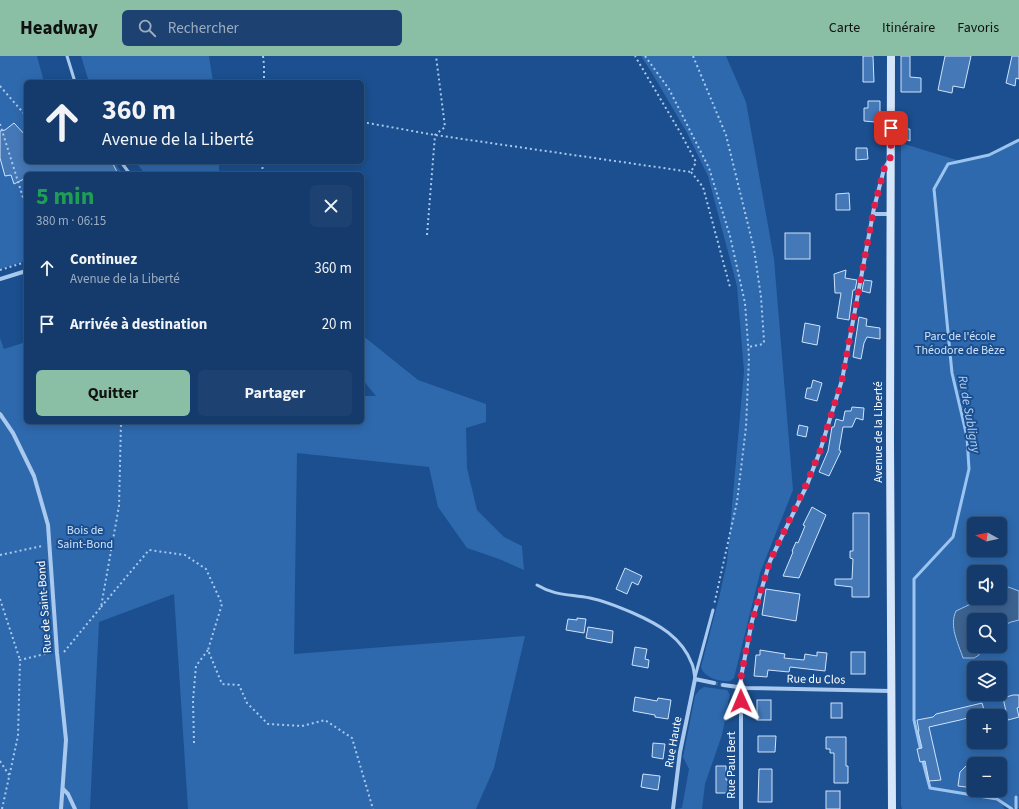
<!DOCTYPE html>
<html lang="fr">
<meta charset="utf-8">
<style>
:root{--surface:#143b6b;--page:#1d4271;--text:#f1f3f6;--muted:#9dadc1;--line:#33557e;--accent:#8abfa5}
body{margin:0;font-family:"Source Sans 3",sans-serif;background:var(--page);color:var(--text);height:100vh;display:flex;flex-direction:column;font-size:15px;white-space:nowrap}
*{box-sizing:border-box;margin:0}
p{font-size:13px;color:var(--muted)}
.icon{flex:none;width:22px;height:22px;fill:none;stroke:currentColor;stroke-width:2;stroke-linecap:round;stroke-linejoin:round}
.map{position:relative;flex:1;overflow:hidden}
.panel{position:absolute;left:24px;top:116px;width:340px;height:252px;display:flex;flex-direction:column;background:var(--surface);border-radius:6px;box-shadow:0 2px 10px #0003,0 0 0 1px var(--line)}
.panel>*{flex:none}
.hud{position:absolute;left:24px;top:24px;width:340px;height:84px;border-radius:6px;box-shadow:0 2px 10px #0003,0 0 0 1px var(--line);background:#143b6b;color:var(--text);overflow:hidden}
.needle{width:26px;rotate:278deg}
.buttons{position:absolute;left:967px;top:461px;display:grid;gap:8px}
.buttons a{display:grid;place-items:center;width:40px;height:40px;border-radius:6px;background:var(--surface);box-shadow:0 2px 10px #0003,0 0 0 1px var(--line);font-size:20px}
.pin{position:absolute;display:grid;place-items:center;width:34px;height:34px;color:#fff;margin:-17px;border-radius:8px;box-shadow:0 2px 6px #0006}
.me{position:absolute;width:44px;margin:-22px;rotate:359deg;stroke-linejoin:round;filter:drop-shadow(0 0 3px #0008)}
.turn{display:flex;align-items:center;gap:14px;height:84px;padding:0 12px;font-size:18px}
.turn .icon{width:52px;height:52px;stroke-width:2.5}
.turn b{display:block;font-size:28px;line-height:34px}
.round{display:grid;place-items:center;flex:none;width:42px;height:42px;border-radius:6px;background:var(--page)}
.head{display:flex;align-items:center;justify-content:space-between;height:68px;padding:0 12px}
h1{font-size:24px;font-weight:700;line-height:30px;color:#1e9e55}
.action{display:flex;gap:8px;margin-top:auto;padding:8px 12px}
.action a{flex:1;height:46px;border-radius:6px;background:var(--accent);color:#111;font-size:16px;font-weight:700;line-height:46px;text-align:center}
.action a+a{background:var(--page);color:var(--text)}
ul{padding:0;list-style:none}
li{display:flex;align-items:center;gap:12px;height:56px;padding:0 12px}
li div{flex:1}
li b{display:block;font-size:15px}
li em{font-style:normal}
header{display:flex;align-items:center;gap:24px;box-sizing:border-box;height:56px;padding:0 20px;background:var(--accent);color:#111}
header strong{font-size:19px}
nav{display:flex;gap:22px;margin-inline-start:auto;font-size:14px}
.search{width:280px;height:36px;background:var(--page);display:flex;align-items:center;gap:10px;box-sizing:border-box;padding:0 14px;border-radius:6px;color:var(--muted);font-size:15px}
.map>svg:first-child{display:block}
.green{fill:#2e69ad;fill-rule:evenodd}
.water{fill:#3c6290;stroke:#9cc4f0}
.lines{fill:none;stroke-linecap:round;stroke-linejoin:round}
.stream{stroke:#9cc4f0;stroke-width:3}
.building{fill:#4478b7;stroke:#cfe3fa}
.street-tunnel{stroke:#3d69a0;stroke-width:4;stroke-dasharray:4 2;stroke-linecap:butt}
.path{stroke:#a9c9ee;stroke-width:2;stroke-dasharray:2 3;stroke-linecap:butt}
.lane{stroke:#a9c9ee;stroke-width:3}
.street{stroke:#a9c9ee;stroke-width:4}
.secondary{stroke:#d6e6fa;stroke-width:8}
.route{stroke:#e11d48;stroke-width:7;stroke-dasharray:0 12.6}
.labels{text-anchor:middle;stroke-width:4;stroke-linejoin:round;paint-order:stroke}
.park-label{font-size:12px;fill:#cfe3fa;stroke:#1b4f8f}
.street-label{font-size:12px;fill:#fff;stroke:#1b4f8f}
.water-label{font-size:13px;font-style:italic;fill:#b5d3f5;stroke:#1b4f8f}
</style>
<header>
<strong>Headway</strong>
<div class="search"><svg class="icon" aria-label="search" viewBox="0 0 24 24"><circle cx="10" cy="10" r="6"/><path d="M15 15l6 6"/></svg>Rechercher</div>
<nav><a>Carte</a><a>Itinéraire</a><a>Favoris</a></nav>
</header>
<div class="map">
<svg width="1019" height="753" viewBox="0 0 1019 753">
<rect width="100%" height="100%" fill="#1b4f8f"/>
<g class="green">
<path d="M0,0H37L44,26H26V106H114L123,118H26V205L0,213Z"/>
<path d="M81,0H209L213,26H89Z"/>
<path d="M641,0H726L746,46L774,203L793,434L760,517L734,622L730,625C720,626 704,622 701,611L719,542L727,506L744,315L737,230L708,120L686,75L652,17Z"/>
<path d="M1019,86V752L1002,750L1005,753H902L901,749V87L960,105L989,99ZM974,468H1000V494H974ZM974,516H1000V542H974ZM974,564H1000V590H974ZM974,612H1000V638H974ZM974,660H1000V686H974ZM974,708H1000V734H974Z"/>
<path d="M136,106H219V118H145Z"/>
<path d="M362,279L418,324L486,348V366L466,372L467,412L477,454L504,481L522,490L524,514L499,503L467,492L438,451L429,411L297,397L294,598L525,580L494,712L476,753H188L174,538L99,566L90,753H0V282L4,293L26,286V366H362V340H376L362,323Z"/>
<path d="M704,631L727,634L730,639L722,679L705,728L702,753H676L682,752L689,713L683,701L695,640L699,634Z"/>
</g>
<path class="water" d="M1000,528L1019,535V564L1011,566L1000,571V564H974V590H980L979,599L974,602H963C958,587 949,570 956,555L979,544V542H1000Z"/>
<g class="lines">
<g class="stream">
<path d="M921,695L914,664V523L953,481L969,413L967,381L952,317L934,133L948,108L989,99L1019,84"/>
<path d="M922,702L930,732L997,743L1012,753"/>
<path d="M1016,741V753"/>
</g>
</g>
<g class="building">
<path d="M863,0H873L874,26H863Z"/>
<path d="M901,0H910V21L921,22V36H901Z"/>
<path d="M945,0H971L964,32L953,30L952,37L938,34Z"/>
<path d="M1012,0H1019V23L1016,22L1015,30L1006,27Z"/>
<path d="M868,45H880V59H878L875,66L864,65V52H868Z"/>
<path d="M14,67L26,80V106H112L118,118H26V122L14,128L11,119L5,120L0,102V75L5,74Z"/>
<path d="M901,73H910V85L901,81Z"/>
<path d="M856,92H867L868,103L856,104Z"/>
<path d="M849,137L850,154H836V138Z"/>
<rect x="785" y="177" width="25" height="26"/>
<path d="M846,214L845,222L857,224L855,234H853L849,264L837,262L841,237H835L834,218Z"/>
<path d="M864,224L872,225L870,237L862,235Z"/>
<path d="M859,261L867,263L866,270L880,272V283L867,281L864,287L861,303L853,301Z"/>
<path d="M805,267L820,270L817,289L802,286Z"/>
<path d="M813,324L822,327L817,345L805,342L807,332H811Z"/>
<path d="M852,351L864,352L863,364L856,362L852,371H843L839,394L841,395L829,420L819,416L828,395L832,371H834L836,363L843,365L845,355H851Z"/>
<path d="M799,369L808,371L806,381L797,379Z"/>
<path d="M812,451L826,459L799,522L783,520L793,496L792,495L796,486L798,487L805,470L803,469Z"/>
<path d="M853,457H869V541H852V531L835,529V523H852L853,503L850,502V495H853Z"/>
<path d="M625,512L642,520L638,529L632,526L627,538L616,533Z"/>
<path d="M766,533L800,538L796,565L762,559Z"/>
<path d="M577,562L586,563L584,577L566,574L568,563L577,564Z"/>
<path d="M588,571L613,575L612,587L586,582Z"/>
<path d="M635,591L647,593L645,603L649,604L648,612L632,609Z"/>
<path d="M760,594L785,598L784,602L804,604L805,598L817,600V596L827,597L825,615L790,611L789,616L768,614L767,621L754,620L756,599H760Z"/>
<rect x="851" y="596" width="14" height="22"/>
<path d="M1013,639H1019V651L1017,652L1019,661L1008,664L1003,642Z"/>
<path d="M635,641L657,645L658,642L671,644L668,663L655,661V659L633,655Z"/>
<rect x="757" y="644" width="14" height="20"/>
<rect x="831" y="647" width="11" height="15"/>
<path d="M982,647L985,657L960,664L929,671L941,724L929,725L925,705L920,706L917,693L922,692L918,675H919L917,664L933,661L936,658Z"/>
<path d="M758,680H776L775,696H758Z"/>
<path d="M826,681H846V710H848V727H834V697H830V693H826Z"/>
<path d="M653,687L665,688L663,703L652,701Z"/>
<path d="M716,710H726V724H734V737H716Z"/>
<path d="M966,710L974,711V732L958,730L960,716Z"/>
<path d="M759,713H772V746H758Z"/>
<path d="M643,718L660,720L658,734L641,731Z"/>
<rect x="826" y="735" width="14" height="18"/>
</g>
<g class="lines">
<path class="street-tunnel" d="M714,627L723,629"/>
<g class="path">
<path d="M263,0L264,9V26"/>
<path d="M645,0L669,33L709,112L730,180L745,247L749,301L746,371L737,446L714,549"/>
<path d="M693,0L726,79L754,193L761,241L764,285L763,288L749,291"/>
<path d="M0,30L26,60"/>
<path d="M362,66L435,79L691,116L696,106L680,76L635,0"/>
<path d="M0,68L26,151"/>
<path d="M691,116L703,131L730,231"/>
<path d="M262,118L263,106"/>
<path d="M427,179L435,79L445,71L436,0"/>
<path d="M0,214L26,206"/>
<path d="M0,499L42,490"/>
<path d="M0,543L20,604"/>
<path d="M101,551L149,494L185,499L206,513L222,548L208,594L222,628L239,629L247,647L268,668L302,670L325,664L352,682L373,753"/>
<path d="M64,596L101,551L119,450L121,366"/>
<path d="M194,687L193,644L196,610L208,594"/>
<path d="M0,705L9,719"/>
<path d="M2,753L18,680L20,604L49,597"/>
</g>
<g class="lane">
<path d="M67,0L75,26"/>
<path d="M121,106L130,118"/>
<path d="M537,529C555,540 570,538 590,542C605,545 619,551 633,557C658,568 682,581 692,608C694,612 694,618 695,623"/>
<path d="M695,621L713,554"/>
</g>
<g class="street">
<path d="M873,158H890"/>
<path d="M0,223L26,215"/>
<path d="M0,358L13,377L34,420L48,469L57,597L66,684L61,753"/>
<path d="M723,629L746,632L891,635"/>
<path d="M63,733L68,738L75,753"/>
<path d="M673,753L680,696L695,623L714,627"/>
<path d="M741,753V621L752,565L770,505L807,429L820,395L842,324L874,152L884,113L889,105"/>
</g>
<path class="secondary" d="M891,0L890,384L892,753"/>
</g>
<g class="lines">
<path class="route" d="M741,645V621L749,579L752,565L770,505L806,429L820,395L842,324L874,152L884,113L891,100V72"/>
</g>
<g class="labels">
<g class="park-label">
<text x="960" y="284">Parc de l'école<tspan x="960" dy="14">Théodore de Bèze</tspan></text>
<text x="85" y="478">Bois de<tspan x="85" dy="14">Saint-Bond</tspan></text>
</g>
<g class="street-label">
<text transform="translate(878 376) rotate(-90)" y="4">Avenue de la Liberté</text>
<text transform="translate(44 551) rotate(-94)" y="4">Rue de Saint-Bond</text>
<text transform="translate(816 623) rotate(1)" y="4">Rue du Clos</text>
<text transform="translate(673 686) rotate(-80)" y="4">Rue Haute</text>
<text transform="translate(731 709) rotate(-90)" y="4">Rue Paul Bert</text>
</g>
<g class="water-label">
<text transform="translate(970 358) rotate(80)" y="5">Ru de Subligny</text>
</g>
</g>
</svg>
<div class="buttons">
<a><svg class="needle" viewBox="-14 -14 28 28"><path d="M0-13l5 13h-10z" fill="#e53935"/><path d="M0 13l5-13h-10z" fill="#9dadc1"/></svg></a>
<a><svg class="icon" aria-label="sound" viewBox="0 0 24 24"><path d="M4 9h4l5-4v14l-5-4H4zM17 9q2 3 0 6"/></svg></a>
<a><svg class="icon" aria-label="search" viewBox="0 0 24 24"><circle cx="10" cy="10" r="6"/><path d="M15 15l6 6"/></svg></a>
<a><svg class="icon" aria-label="layers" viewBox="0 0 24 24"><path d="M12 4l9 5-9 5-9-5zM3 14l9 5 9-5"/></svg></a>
<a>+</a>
<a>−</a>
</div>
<div class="pin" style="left:891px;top:72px;background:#d93025"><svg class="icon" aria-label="arrive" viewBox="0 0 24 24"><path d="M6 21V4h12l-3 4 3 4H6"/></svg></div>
<svg class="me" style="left:741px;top:645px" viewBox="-20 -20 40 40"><path d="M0-17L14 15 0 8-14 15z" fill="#e11d48" stroke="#fff" stroke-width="4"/></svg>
<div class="hud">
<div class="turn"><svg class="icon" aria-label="ahead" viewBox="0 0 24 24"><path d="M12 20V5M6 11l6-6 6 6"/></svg><div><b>360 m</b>Avenue de la Liberté</div></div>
</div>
<section class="panel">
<div class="head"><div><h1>5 min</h1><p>380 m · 06:15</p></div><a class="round"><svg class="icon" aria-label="close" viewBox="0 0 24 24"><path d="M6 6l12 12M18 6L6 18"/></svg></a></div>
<ul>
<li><svg class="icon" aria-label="ahead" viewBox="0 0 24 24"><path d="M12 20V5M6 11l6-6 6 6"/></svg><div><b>Continuez</b><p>Avenue de la Liberté</p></div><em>360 m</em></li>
<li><svg class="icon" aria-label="arrive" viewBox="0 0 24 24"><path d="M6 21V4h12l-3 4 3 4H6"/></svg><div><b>Arrivée à destination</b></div><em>20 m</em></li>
</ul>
<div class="action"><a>Quitter</a><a>Partager</a></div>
</section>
</div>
